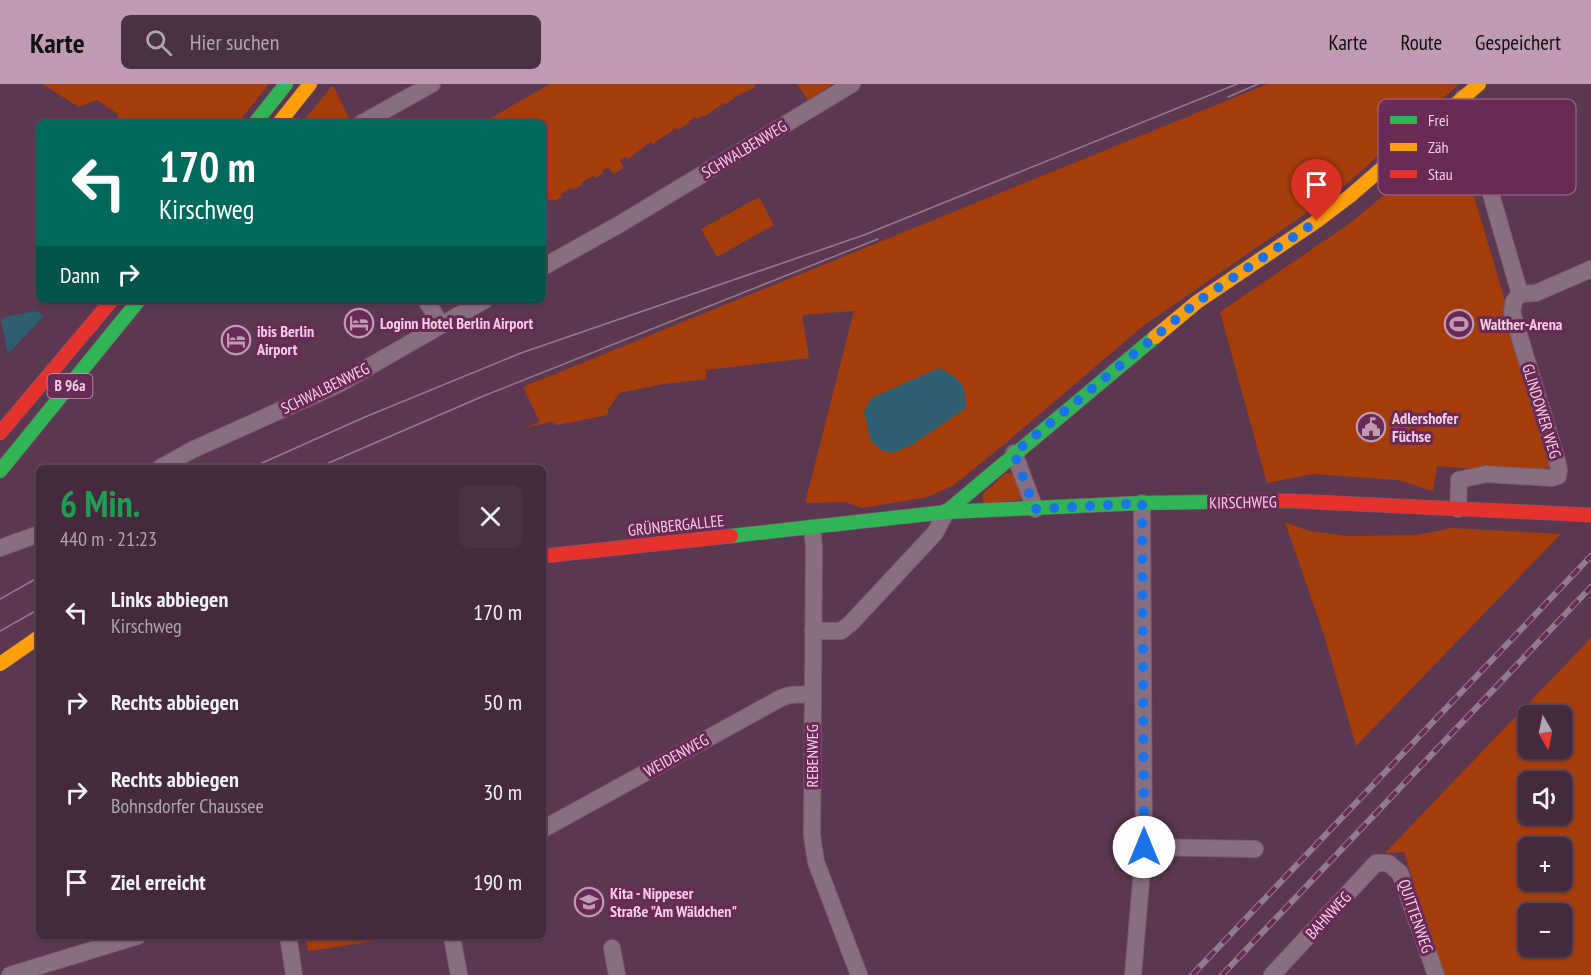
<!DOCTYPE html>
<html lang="de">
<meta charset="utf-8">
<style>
:root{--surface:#442a3c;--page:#4b3243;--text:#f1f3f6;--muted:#afa7af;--line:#5c4656;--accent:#bf9ab2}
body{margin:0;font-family:"PT Sans Narrow",sans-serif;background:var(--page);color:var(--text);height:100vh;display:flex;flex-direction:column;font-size:22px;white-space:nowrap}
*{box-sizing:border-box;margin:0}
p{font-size:20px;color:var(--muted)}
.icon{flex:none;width:33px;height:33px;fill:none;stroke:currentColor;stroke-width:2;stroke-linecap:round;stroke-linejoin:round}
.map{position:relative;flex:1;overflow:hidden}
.sheet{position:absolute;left:36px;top:381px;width:510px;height:474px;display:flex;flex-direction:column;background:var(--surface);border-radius:9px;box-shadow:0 2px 4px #0004,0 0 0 2px var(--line)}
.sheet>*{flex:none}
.top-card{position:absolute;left:36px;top:36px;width:510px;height:183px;border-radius:9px;box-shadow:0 2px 4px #0004,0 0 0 2px var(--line);background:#00695c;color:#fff;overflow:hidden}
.needle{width:39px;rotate:171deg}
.controls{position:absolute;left:1518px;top:621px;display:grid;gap:12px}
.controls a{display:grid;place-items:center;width:54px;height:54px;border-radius:9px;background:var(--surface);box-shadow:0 2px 4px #0004,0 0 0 2px var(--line);font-size:30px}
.pin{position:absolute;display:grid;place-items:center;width:51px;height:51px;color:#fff;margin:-62px -26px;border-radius:50% 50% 50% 0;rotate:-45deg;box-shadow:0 0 6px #0007}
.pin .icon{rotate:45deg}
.me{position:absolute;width:66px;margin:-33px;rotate:0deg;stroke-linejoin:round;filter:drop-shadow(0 0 4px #0008)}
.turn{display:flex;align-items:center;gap:21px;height:126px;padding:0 24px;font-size:27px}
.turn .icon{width:78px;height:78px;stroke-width:2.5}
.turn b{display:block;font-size:42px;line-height:51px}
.then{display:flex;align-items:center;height:57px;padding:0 24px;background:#0003;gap:12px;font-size:22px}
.round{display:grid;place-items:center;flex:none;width:63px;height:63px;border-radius:9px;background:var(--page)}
.overview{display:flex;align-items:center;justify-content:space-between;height:102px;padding:0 24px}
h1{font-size:36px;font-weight:600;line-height:45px;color:#1e9e55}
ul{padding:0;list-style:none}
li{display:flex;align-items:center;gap:18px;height:90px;padding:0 24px}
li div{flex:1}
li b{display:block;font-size:22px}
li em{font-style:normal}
header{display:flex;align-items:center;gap:36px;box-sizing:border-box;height:84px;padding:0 30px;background:var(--accent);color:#111}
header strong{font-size:28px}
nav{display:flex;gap:33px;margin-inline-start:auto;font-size:21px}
.search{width:420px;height:54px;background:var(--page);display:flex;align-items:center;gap:15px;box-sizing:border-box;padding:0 21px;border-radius:9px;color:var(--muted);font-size:22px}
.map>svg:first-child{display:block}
.green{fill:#a53d0b;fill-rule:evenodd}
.water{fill:#2f5e70}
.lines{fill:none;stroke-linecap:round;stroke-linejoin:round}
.street-casing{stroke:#78596e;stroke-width:18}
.fast-casing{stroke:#78596e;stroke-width:15}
.slow-casing{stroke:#78596e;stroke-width:15}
.jam-casing{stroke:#78596e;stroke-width:15}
.street{stroke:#896e80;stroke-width:16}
.fast{stroke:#30b455;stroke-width:14}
.slow{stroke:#ff9f0a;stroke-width:14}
.jam{stroke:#e5322d;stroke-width:14}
.tram{stroke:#927b8b;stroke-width:1.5}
.rail-casing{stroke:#927b8b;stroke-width:6}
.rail{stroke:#692a55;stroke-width:4;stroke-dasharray:11;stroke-linecap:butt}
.route{stroke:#1a73e8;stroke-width:10;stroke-dasharray:0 18}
.labels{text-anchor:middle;stroke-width:6;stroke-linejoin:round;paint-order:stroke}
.shield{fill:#692a55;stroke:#cb9dba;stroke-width:1.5}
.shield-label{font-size:15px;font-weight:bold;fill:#f5cee6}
.street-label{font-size:16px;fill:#f5cee6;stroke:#692a55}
.poi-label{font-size:16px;font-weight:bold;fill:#f5cee6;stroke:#692a55;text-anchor:start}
.key{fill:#692a55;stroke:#935b80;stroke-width:1.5}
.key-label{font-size:16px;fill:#f5cee6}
</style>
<header>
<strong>Karte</strong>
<div class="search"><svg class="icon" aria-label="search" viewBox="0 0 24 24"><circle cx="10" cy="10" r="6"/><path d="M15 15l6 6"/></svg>Hier suchen</div>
<nav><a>Karte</a><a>Route</a><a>Gespeichert</a></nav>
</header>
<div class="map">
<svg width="1591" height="891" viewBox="0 0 1591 891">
<rect width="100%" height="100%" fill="#5b3850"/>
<g class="green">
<path d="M42,0H269L238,39H117L118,30L97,16L79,23Z"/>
<path d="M550,0H756L755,3L733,14L734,15L726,20L724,19L705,32L703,31L697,35L695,33L689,37L690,39L677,46L676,44L653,60L651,58L628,75L626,73L620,76L624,84L613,90L608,83L602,87L603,89L595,94L593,92L581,99L582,101L573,106L571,104L561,110L562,113L554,117L552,115L543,120V39H482Z"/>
<path d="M797,0H833L808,16Z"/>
<path d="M1268,0H1459L1341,105L1143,242L1007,358L954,401L928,413L862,424L845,418L805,419L854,227L802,231L809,274L706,286V295L664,300L619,309L608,326V331L557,341L551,338L523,344L540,338L523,303Z"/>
<path d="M333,1L351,38L302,39Z"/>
<path d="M1456,52L1551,371L1549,383L1532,389L1437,382L1433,407L1398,396L1313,390L1267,399L1220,228L1349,140Z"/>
<path d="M759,113L774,141L717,173L701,145Z"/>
<path d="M1006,389H1011C1017,395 1022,407 1020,416L984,419L982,411Z"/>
<path d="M1285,438L1309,447L1348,452L1418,451L1451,444L1561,450L1356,662L1325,554Z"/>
<path d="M1591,554V891H1441L1414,810L1415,802L1404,768L1385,769ZM1528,632H1562V664H1528ZM1528,698H1562V730H1528ZM1528,764H1562V796H1528ZM1528,830H1562V862H1528Z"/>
<path d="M305,852H411L308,867Z"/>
</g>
<g class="water">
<path d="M36,227L44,232L8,270L1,236L8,232Z"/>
<path d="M939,284C961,295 965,299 966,324L912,361L893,369L881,366L870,356L864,327L871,314Z"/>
</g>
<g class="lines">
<g class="street-casing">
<g id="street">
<path d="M1463,14L1520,210L1536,209L1591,185"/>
<path d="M362,39L432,0"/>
<path d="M543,183L620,140L852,0"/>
<path d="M426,216L441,241"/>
<path d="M1014,369L1035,425"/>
<path d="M160,384L192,366L339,300L485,216"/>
<path d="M1458,425L1459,396L1486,390L1552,394L1558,392L1559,386L1557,376L1512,228L1514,217L1520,210"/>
<path d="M812,444L814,462L812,752L816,778L859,891"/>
<path d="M0,464L39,450"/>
<path d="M813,547H841L851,539L935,449L946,428"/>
<path d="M543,745L781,614L790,611L812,610"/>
<path d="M1144,763L1255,765"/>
<path d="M288,852L294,891"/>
<path d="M452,853L459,891"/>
<path d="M612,864L617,891"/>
<path d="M10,891L138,852"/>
<path d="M1133,891L1144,763L1142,419"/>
<path d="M1272,891L1376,779H1388L1400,789L1436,891"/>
</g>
</g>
<g class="fast-casing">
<g id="fast">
<path d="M255,39L286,0"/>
<path d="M0,387L139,216"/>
<path d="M946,428L1155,253"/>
<path d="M731,452L946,428L1142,419L1266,417"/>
</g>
</g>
<g class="slow-casing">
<g id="slow">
<path d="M279,39L310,0"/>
<path d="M1155,253L1197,218L1317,137L1350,112L1479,0"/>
<path d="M0,580L39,553"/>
</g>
</g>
<g class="jam-casing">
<g id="jam">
<path d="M0,349L112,216"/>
<path d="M1266,417H1293L1591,431"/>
<path d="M543,472L731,452"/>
</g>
</g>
<use href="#street" class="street"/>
<use href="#fast" class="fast"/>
<use href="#slow" class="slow"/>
<use href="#jam" class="jam"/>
<g class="tram">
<path d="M1228,13L1258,0"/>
<path d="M251,384L365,333L521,269L864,151L1237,0"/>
<path d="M317,384L481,313L878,155"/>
<path d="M0,515L39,493"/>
<path d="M0,547L39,525"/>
</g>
<g class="rail-casing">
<g id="rail">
<path d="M1192,891L1591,472"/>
<path d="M1222,891L1591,503"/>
</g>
</g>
<use href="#rail" class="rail"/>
</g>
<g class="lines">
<path class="route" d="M1144,763L1142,419L1035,425L1014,369L1197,218L1317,137"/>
</g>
<defs>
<g id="hotel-ring" transform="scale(1.5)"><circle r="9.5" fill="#692a55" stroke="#bf9ab2" stroke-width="1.5"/><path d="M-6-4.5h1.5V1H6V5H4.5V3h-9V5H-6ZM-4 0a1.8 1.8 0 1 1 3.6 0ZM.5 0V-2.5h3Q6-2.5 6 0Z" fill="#bf9ab2"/></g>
<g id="stadium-ring" transform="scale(1.5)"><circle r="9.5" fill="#692a55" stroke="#bf9ab2" stroke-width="1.5"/><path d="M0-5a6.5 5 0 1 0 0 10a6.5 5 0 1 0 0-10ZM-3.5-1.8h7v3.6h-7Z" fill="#bf9ab2"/></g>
<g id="civic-ring" transform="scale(1.5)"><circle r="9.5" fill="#692a55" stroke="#bf9ab2" stroke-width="1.5"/><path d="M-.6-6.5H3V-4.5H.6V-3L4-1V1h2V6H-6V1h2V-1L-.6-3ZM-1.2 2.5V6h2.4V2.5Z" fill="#bf9ab2"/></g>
<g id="school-ring" transform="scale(1.5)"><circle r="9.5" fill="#692a55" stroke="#bf9ab2" stroke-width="1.5"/><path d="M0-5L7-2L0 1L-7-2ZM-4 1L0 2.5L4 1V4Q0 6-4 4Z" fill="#bf9ab2"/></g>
</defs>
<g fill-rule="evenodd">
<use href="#hotel-ring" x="359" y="239"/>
<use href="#stadium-ring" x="1459" y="240"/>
<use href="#hotel-ring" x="236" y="256"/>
<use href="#civic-ring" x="1371" y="343"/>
<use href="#school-ring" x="589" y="818"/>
</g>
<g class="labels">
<rect class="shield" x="47.5" y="290" width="45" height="24" rx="4.5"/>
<g class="shield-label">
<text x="70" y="307">B 96a</text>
</g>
<g class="street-label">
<text transform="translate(744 65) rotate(-31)" y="6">SCHWALBENWEG</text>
<text transform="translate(325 304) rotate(-26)" y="6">SCHWALBENWEG</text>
<text transform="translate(1542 327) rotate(73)" y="6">GLINDOWER WEG</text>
<text transform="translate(1243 418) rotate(-1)" y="6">KIRSCHWEG</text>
<text transform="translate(676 441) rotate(-6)" y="6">GRÜNBERGALLEE</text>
<text transform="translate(676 671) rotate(-29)" y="6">WEIDENWEG</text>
<text transform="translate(812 672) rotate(-90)" y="6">REBENWEG</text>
<text transform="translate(1328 831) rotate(-47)" y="6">BAHNWEG</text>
<text transform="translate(1416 832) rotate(71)" y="6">QUITTENWEG</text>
</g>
<g class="poi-label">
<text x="380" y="245">Loginn Hotel Berlin Airport</text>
<text x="1480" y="246">Walther-Arena</text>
<text x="257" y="253">ibis Berlin<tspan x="257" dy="18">Airport</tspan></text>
<text x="1392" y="340">Adlershofer<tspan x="1392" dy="18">Füchse</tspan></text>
<text x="610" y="815">Kita - Nippeser<tspan x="610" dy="18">Straße "Am Wäldchen"</tspan></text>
</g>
</g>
<rect x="1378" y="15" width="198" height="96" rx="9" class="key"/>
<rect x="1390" y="32" width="27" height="8" fill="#30b455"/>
<rect x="1390" y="59" width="27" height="8" fill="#ff9f0a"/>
<rect x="1390" y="86" width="27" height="8" fill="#e5322d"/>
<g class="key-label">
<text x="1428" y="42">Frei</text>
<text x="1428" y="69">Zäh</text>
<text x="1428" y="96">Stau</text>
</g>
</svg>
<div class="controls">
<a><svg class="needle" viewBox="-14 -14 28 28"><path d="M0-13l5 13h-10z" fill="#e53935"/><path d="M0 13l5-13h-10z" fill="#afa7af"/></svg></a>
<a><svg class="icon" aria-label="sound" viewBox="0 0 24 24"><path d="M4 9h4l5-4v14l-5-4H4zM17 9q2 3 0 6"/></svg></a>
<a>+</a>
<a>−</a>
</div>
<div class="pin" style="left:1317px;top:137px;background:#d93025"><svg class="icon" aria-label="arrive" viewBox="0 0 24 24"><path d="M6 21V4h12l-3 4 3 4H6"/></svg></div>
<svg class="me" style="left:1144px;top:763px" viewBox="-20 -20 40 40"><circle r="19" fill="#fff"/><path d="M0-13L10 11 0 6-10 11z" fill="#1a73e8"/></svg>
<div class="top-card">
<div class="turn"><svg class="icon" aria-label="left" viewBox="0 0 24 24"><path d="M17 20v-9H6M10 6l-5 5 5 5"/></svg><div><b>170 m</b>Kirschweg</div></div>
<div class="then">Dann<svg class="icon" aria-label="right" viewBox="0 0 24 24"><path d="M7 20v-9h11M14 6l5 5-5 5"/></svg></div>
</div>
<section class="sheet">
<div class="overview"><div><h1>6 Min.</h1><p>440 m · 21:23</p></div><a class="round"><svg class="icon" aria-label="close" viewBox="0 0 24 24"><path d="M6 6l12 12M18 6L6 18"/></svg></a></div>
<ul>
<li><svg class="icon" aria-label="left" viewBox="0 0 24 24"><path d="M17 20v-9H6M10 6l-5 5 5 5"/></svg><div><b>Links abbiegen</b><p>Kirschweg</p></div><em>170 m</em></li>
<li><svg class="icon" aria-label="right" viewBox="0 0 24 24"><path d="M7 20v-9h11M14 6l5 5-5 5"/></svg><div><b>Rechts abbiegen</b></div><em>50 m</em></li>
<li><svg class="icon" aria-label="right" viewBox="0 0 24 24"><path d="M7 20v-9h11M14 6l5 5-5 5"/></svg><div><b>Rechts abbiegen</b><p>Bohnsdorfer Chaussee</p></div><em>30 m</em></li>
<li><svg class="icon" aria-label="arrive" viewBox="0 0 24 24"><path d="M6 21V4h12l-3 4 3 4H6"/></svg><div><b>Ziel erreicht</b></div><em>190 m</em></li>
</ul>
</section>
</div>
